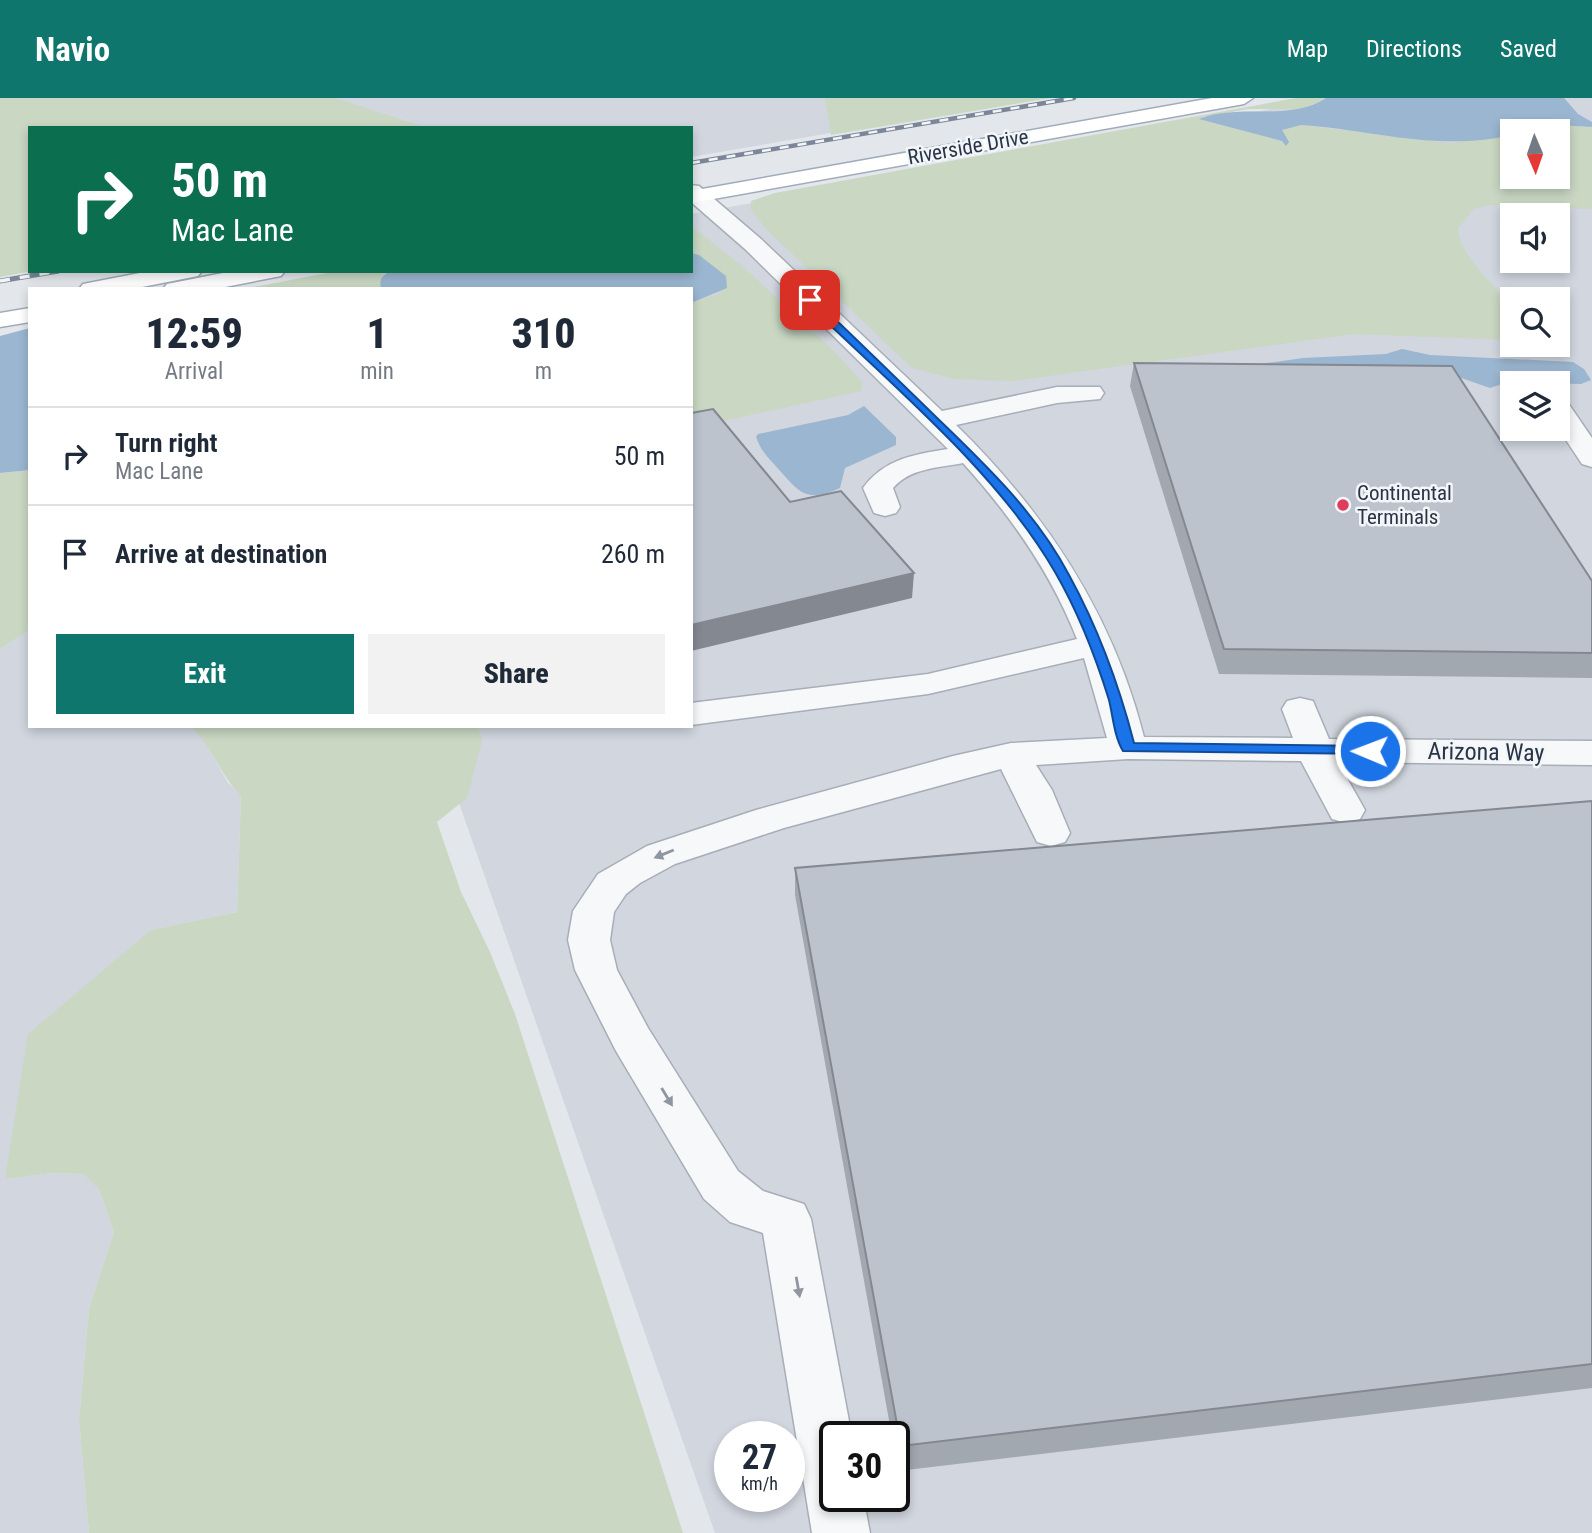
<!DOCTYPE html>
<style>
:root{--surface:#fff;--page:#f2f2f3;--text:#1f2937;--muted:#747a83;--line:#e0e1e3;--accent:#0f766e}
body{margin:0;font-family:"Roboto Condensed",sans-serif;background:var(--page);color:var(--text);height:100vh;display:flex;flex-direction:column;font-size:26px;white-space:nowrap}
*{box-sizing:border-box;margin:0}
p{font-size:23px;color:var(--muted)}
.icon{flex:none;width:38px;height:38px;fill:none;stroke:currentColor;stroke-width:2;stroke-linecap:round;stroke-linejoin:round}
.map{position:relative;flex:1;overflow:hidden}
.drawer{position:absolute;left:28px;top:189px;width:665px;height:441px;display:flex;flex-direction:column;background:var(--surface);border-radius:0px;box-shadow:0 4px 10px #0003}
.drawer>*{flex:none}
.top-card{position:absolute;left:28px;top:28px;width:665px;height:147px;border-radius:0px;box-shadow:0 4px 10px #0003;background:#0b6e4f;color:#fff;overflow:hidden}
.needle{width:46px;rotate:178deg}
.fabs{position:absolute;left:1500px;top:21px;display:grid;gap:14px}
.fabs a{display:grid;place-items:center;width:70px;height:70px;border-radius:0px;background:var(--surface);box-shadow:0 4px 10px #0003;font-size:35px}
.speed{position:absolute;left:714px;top:1323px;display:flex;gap:14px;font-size:35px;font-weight:700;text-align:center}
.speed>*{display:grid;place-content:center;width:91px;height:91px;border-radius:50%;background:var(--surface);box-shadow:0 4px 10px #0003;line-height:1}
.speed small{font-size:18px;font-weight:400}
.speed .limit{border:4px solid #111;border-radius:10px;background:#fff;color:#111}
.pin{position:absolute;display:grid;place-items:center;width:60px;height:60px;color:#fff;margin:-30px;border-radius:14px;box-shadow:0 4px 10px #0006}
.me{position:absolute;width:77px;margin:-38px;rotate:271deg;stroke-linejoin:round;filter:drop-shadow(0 0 5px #0008)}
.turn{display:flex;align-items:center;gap:24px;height:147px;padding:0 28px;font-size:32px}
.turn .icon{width:91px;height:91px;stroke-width:2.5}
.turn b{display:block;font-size:49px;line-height:60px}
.eta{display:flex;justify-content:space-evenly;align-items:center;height:119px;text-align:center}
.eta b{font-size:42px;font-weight:800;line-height:49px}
.action{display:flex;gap:14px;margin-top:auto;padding:14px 28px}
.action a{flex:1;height:80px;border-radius:0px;background:var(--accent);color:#fff;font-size:28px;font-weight:800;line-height:80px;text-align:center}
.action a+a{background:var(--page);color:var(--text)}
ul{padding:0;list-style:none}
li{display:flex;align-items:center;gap:21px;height:98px;padding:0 28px;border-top:2px solid var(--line)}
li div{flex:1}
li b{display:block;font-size:26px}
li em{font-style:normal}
header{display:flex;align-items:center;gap:42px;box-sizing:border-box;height:98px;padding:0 35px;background:var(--accent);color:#fff}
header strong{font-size:33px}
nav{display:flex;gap:38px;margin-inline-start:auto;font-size:24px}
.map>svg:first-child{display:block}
.built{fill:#d1d6df;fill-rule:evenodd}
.green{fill:#c9d7c3}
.water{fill:#9bb6d0}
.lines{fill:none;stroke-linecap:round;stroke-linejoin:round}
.minor-casing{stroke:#a7aeb7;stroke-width:3}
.major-casing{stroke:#a1acba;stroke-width:3}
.minor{fill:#f6f8fa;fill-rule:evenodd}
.major{fill:#fff;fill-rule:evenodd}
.rail-far1-casing{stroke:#7b8798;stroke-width:4.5}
.rail-casing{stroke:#7b8798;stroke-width:5}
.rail-far1{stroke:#f3f6f9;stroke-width:2.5;stroke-dasharray:9;stroke-linecap:butt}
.rail{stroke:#f3f6f9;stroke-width:3.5;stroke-dasharray:10;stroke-linecap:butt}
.wall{fill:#a2a8b0}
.shaded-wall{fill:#848890}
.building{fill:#bcc3cd;stroke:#848890;stroke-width:2}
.oneway{fill:#9096a0}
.route{fill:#1a73e8;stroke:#114b97;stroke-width:2}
.poi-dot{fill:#dd3d5b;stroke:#f3f6f9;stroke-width:2.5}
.labels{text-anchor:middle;stroke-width:5;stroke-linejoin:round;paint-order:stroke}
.far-street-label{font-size:21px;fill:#293547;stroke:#f3f6f9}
.far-poi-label{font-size:21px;fill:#293547;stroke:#f3f6f9;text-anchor:start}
.street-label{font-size:24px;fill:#293547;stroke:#f3f6f9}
</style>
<header>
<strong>Navio</strong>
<nav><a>Map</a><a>Directions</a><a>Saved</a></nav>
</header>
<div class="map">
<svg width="1592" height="1435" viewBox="0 0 1592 1435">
<rect width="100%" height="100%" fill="#e3e7ec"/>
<g class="built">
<path d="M331,0H1035L691,59V30H419Z"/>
<path d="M1332,0H1592V1435H715L432,628H691V191H279L373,173H691V116ZM1512,33H1558V79H1512ZM1512,117H1558V163H1512ZM1512,201H1558V247H1512ZM1512,285H1558V331H1512ZM730,1339H789V1398H730ZM835,1339H894V1398H835Z"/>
<path d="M30,532V628H190L203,640L228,685L241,696L237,814L151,832L6,1081L52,1075L83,1076L99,1091L114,1134L89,1211L79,1322L89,1435H0V551Z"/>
</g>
<g class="green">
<path d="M0,0H335L427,30H30L32,173L0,179Z"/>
<path d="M825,0H1050L831,37Z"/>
<path d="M1296,0H1326L1302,11H1248L1203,19L1205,23L1238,29L1285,45L1282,34L1284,30L1301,27L1450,45L1512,37V79H1558V33H1527L1558,27L1592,29V111L1489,107L1474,111L1458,130C1460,159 1494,187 1512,208V242L1354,236L1013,283L955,281L912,270L768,133L751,112V103L775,95Z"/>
<path d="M691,128L741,167L834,253L862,284L861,293L691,330V205L720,195C714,178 711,159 691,155Z"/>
<path d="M338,173H392L383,177L381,191H243Z"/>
<path d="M30,372V532L0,551V375Z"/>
<path d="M190,628H478L482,643L467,700L437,724L461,794L490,854L515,916L683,1435H89L79,1322L89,1211L114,1134L99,1091L83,1076L52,1075L5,1081L28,936L151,832L237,814L241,697C219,677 213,648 190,628Z"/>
</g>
<g class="water">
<path d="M1326,0H1564L1578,16L1592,24V29L1558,27L1512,33V37C1437,54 1374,32 1301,27L1282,32L1289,44L1286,48L1282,43L1199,21C1240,5 1290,24 1326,0Z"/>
<path d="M691,155L699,157L726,178L727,190L691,205V191H381C379,181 382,177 392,173H691Z"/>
<path d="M30,230V372L0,375V238Z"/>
<path d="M1402,251L1430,257L1573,264L1584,271L1591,282L1581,286L1508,284L1490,290L1450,276L1239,269L1303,260L1386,256Z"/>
<path d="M864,308L896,339V347L845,370L840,390C809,404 801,397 782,375C771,362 762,356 756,339L758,336L848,317Z"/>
</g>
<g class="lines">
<g class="minor-casing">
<g id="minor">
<path d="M691,87L699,88L761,141L942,313L1057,289H1100L1104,295L1100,301L1057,305L956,327C1046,415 1113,516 1144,639L1293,640L1282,611L1287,603L1300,600L1313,603L1329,641L1592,643V667L1338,664L1365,712L1360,721L1346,725L1332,721L1301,663L1128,661L1036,667L1052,692L1070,735L1065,744L1051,748L1037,744L1001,671L784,730L675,766L640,785L626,796L614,814L610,842L617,872L648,930L738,1073L763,1093L804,1106L811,1121L852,1339H835V1398H863L870,1435H812L763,1135L730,1124L704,1101L616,953L575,872L568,842L573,813L598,776L647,748L756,712L953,658L1011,645L1107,640L1084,560L928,596L691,627V605L928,576L1077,541C1051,475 1011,418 963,365C938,370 910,370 893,390L900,409L896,415L885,418L874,415L863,390C884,361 915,356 948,351L745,151L691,104Z"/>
<path d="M1558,303L1568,305L1592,340V369L1582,366L1558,330Z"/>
</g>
</g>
<g class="major-casing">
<g id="major">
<path d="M1212,0H1253L1244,6L691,105V93Z"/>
<path d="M150,173H202L198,178L132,191H79L83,186Z"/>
<path d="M233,173H285L281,178L215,191H163L167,186Z"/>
<path d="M30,210V224L0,229V215Z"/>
</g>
</g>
<use href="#minor" class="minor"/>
<use href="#major" class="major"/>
<g class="rail-far1-casing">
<g id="rail-far1">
<path d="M691,65L1074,0"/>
<path d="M54,174L58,173"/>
</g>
</g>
<g class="rail-casing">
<path id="rail" d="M0,183L58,173"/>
</g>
<use href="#rail-far1" class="rail-far1"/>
<use href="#rail" class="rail"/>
</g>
<g class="wall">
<path d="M1134,265L1592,483V580L1219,576L1130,288Z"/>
<path d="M1592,703V1290L898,1373L894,1350V1339H892L795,797V770Z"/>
</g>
<path class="shaded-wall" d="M914,475L912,500L691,553V527Z"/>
<g class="building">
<path d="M1134,265L1452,268L1592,483V555L1224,551Z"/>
<path d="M713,311L790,404L841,393L914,475L691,527V315Z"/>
<path d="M1592,703V1266L901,1348L795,770Z"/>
</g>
<defs><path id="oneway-solid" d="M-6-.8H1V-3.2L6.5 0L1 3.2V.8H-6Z" transform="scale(1.75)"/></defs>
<g class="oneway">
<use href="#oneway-solid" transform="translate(664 756) rotate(158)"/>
<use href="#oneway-solid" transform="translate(667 999) rotate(59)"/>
<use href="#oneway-solid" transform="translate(798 1189) rotate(80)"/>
</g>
<path class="route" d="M806,200H813C853,238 892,276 932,315C982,363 1036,414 1069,477C1098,530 1119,587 1134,645L1370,648L1375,649V656L1123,653C1114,638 1113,618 1109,602C1096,560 1077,512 1055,474C997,373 889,285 806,204Z"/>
<circle class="poi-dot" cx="1343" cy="407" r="7"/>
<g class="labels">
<g class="far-street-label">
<text transform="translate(968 49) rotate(-10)" y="7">Riverside Drive</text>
</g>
<g class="far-poi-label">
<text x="1357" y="402">Continental<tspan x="1357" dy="24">Terminals</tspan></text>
</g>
<g class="street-label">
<text transform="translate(1486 654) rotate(1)" y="8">Arizona Way</text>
</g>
</g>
</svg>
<div class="fabs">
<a><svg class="needle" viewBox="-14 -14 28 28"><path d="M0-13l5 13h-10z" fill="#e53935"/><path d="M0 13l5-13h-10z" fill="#747a83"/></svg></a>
<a><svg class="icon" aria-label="sound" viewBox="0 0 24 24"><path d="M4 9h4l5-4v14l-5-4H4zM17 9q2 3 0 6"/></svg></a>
<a><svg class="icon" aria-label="search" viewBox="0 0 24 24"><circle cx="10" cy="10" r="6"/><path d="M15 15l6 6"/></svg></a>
<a><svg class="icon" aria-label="layers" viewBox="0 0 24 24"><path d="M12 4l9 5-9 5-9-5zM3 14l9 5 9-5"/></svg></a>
</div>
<div class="speed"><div>27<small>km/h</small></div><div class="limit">30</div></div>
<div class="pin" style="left:810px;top:202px;background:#d93025"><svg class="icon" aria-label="arrive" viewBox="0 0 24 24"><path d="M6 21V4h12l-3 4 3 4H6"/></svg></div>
<svg class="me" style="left:1370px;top:653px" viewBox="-20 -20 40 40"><circle r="17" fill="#1a73e8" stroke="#fff" stroke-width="3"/><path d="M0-11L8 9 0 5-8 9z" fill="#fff"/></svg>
<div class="top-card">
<div class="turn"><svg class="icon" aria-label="right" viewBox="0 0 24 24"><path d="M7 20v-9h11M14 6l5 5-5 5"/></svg><div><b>50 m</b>Mac Lane</div></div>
</div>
<section class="drawer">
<div class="eta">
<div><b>12:59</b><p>Arrival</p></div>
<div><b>1</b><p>min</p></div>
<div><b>310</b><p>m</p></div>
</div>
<ul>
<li><svg class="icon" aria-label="right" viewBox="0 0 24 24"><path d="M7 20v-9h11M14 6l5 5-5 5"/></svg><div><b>Turn right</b><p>Mac Lane</p></div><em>50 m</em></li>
<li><svg class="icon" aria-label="arrive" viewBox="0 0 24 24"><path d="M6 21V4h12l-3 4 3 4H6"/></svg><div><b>Arrive at destination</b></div><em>260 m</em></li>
</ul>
<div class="action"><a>Exit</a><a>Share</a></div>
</section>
</div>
